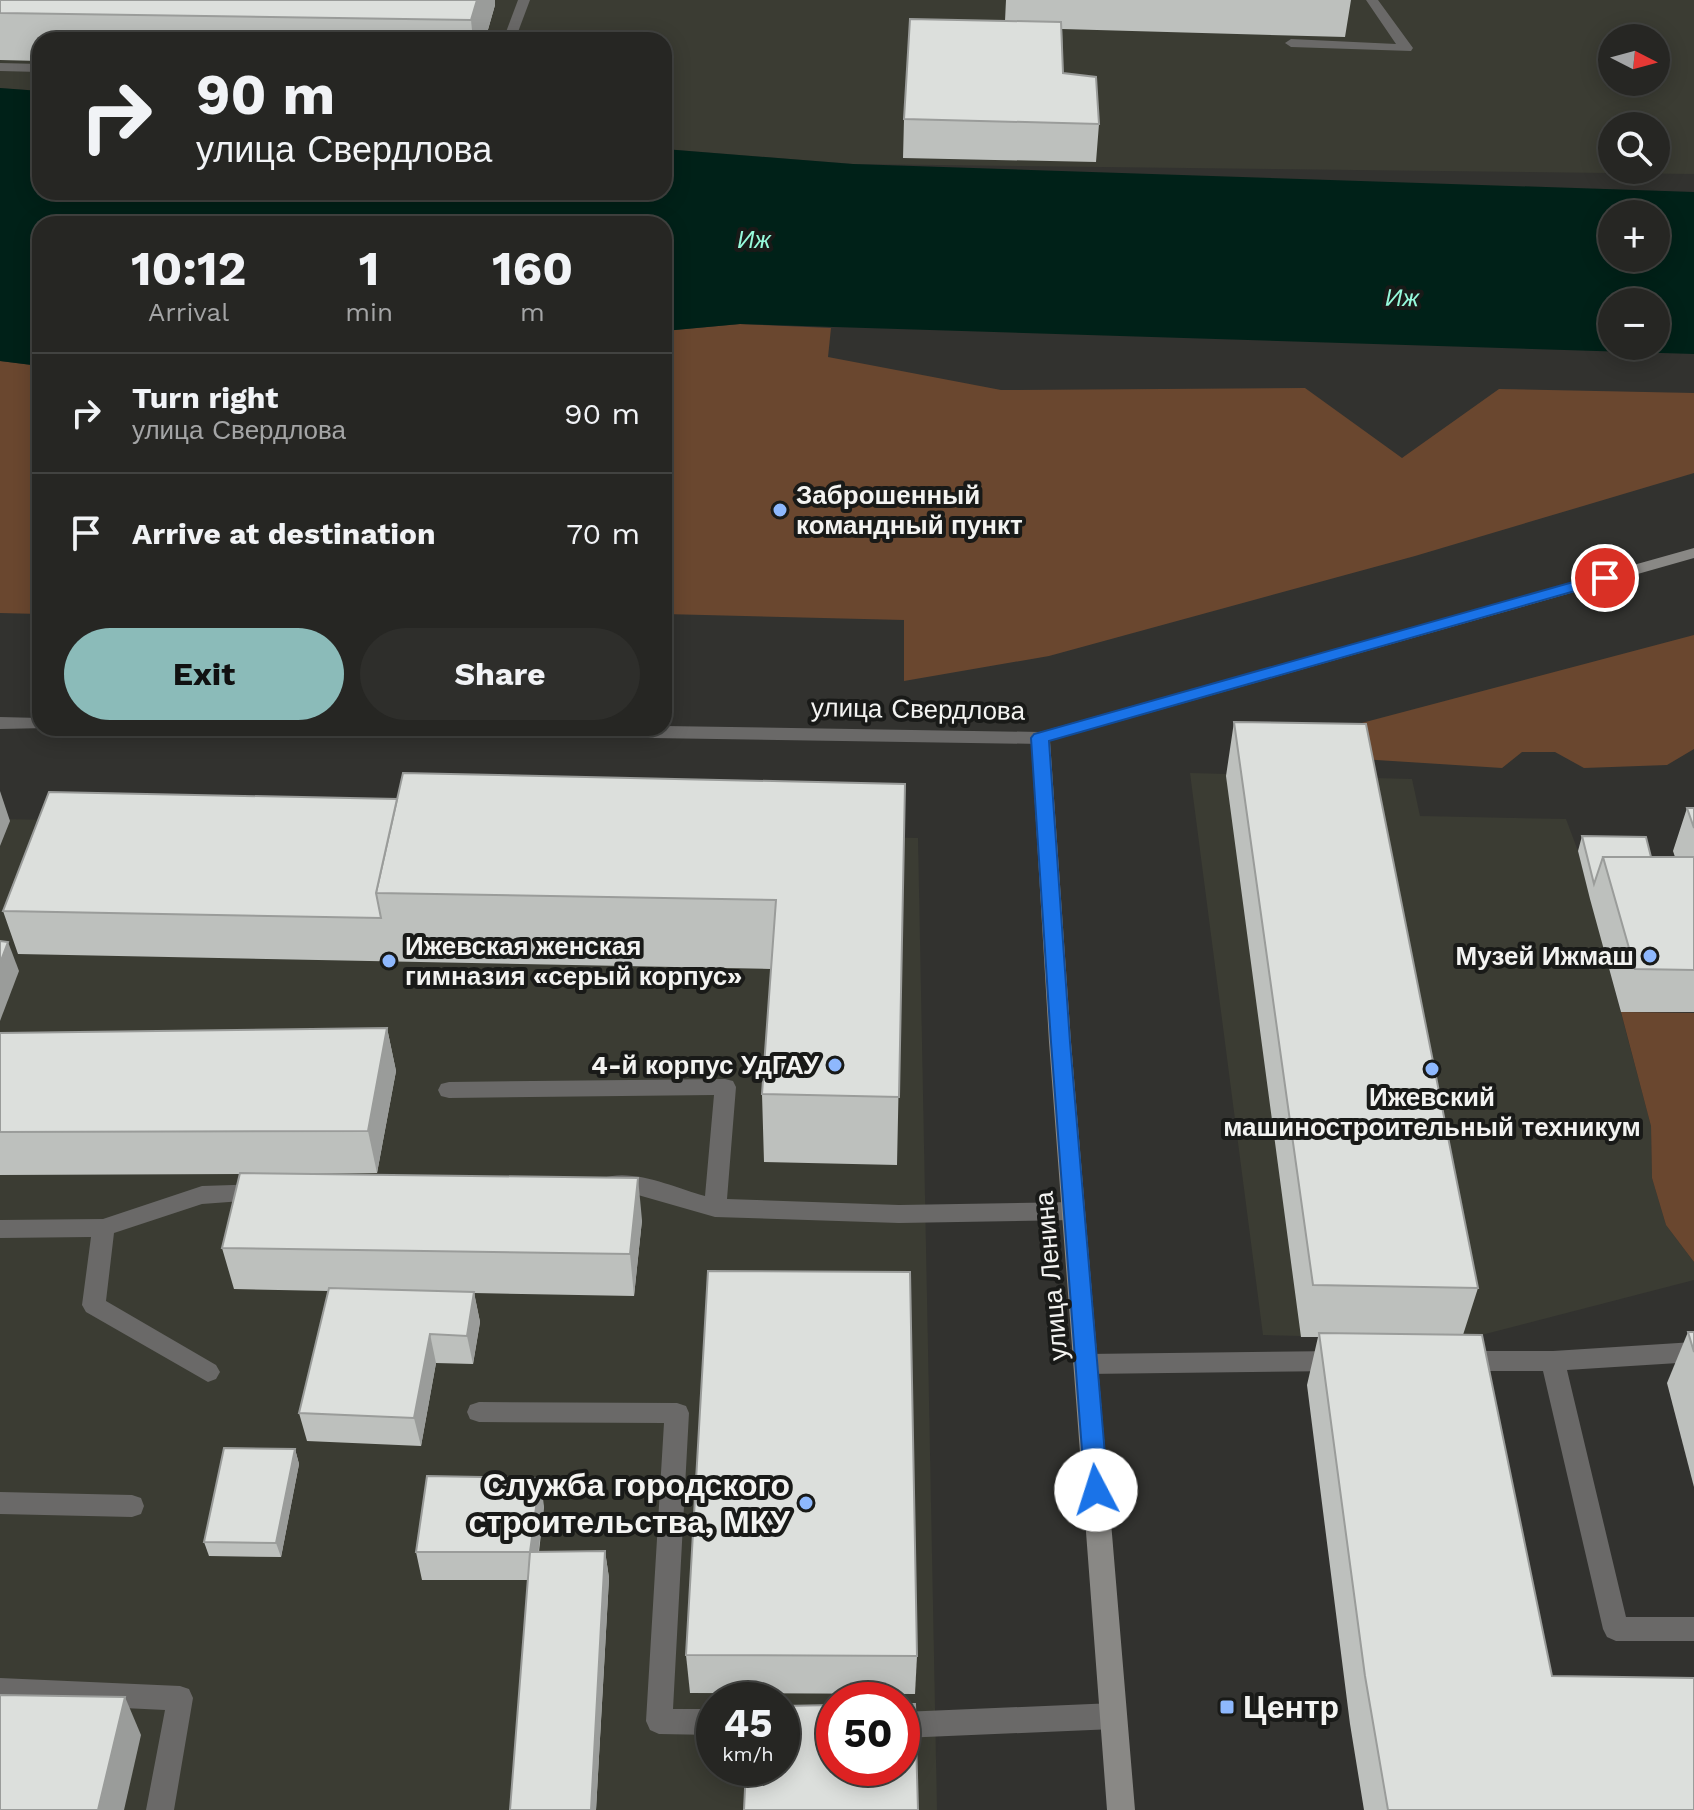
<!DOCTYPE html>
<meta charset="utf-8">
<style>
:root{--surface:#262623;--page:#2e2e2b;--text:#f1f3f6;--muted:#a4a5a6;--line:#424341;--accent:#8bbbb9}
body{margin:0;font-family:"Work Sans",sans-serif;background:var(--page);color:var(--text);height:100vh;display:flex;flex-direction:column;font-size:30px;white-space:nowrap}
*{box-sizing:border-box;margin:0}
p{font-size:26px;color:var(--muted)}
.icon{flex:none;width:44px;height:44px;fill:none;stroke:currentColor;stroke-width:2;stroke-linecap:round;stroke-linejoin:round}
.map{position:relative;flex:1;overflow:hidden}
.sheet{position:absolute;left:32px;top:216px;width:640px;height:520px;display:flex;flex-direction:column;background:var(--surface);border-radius:24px;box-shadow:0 4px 20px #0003,0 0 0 2px var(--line)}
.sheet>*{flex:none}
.top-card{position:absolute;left:32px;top:32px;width:640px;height:168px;border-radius:24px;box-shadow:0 4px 20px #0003,0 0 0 2px var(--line);background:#262623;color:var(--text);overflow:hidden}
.needle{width:52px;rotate:96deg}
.fabs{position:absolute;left:1598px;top:24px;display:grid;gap:16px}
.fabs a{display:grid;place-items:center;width:72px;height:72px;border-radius:50%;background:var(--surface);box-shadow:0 4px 20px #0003,0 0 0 2px var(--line);font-size:40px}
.speed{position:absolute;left:696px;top:1682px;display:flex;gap:16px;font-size:40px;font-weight:700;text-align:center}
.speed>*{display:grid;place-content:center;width:104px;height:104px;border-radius:50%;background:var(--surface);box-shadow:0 4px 20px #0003,0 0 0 2px var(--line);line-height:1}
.speed small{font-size:20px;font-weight:400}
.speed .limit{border:12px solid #d22;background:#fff;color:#111}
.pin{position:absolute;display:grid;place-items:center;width:68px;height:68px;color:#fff;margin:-34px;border:4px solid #fff;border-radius:50%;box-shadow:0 2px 8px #0007}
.me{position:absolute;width:88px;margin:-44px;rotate:355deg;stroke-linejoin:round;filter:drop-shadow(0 0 6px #0008)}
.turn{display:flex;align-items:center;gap:28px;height:168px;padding:0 32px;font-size:36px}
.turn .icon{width:104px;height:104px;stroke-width:2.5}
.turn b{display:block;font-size:56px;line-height:68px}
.eta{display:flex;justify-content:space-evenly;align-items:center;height:136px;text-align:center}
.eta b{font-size:48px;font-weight:700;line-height:56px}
.primary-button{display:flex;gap:16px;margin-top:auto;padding:16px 32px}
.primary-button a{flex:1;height:92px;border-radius:48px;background:var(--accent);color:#111;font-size:32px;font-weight:700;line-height:92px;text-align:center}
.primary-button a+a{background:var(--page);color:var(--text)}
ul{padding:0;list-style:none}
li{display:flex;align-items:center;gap:24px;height:120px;padding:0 32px;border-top:2px solid var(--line)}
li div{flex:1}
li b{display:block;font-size:30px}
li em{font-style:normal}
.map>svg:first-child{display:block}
.built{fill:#3b3c33;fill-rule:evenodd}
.green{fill:#6a472f}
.water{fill:#002118;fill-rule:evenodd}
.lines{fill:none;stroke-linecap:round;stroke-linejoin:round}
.lane{fill:#6a6968;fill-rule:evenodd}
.street{fill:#6a6968;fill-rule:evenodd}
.secondary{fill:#898885;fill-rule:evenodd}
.wall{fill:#bdc0bd}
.shaded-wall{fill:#9a9c9a}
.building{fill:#dcdfdc;stroke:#9a9c9a;stroke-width:2}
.route{fill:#1a73e8;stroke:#114b97;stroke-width:2}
.poi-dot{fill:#8eb8fd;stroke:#191a18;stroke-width:3}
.labels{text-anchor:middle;stroke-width:8;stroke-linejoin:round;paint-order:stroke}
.far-water-label{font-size:24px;font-style:italic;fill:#96fadb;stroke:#191a18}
.poi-label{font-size:26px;font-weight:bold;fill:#f3f3f1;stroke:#191a18;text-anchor:start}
.street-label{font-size:26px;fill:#f3f3f1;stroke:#191a18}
.near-poi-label{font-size:32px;font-weight:bold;fill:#f3f3f1;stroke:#191a18;text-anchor:end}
</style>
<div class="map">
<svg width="1694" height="1810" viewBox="0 0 1694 1810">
<rect width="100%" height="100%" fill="#32322f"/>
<g class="built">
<path d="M0,0H1694V174L853,164L664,149V40H40V91L0,88ZM1612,38H1656V82H1612ZM1612,126H1656V170H1612Z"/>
<path d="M1190,773L1412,779L1420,816L1566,819L1578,851L1651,1126L1652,1178L1666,1225L1694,1262V1280L1462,1340L1263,1335Z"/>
<path d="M0,819L918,838L937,1810H0ZM714,1700H782V1768H714ZM834,1700H902V1768H834Z"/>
</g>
<g class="green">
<path d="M740,324L831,328L828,357L1001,390L1305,388L1402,458L1499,389L1694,393V473L1415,556L1049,656L904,681V620L664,614V331Z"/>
<path d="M0,361L40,366V614L0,613Z"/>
<path d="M1694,635V749L1667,765L1584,768L1555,752H1522L1502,768L1252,752Z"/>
<path d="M1621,1012L1694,1013V1262L1666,1225L1652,1178L1651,1126Z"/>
</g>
<path class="water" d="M0,88L40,91V192H664V149L853,164L1694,192V354L740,324L664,331V224H40V366L0,361ZM1612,214H1656V258H1612ZM1612,302H1656V346H1612Z"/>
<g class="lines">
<g class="lane">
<path d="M518,0H530L515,40H503Z"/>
<path d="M1366,0H1378L1413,48L1411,51L1291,47L1285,43L1291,39L1396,44Z"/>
<path d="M0,63L40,64V72L0,71Z"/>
<path d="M725,1079L733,1081L736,1087L727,1199L899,1205L1074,1202L1082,1205L1085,1211L1082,1217L1074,1220L899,1223L715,1217L631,1193L603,1190L600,1184L603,1178C634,1168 675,1188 705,1196L714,1095L449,1098L441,1096L438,1090L441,1084L449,1082Z"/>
<path d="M263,1184L271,1187L274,1193L271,1199L202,1204L114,1233L106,1301L216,1365L220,1372L216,1379L208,1382L86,1312L82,1305L91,1237L0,1238V1220L103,1219L202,1186Z"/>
<path d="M1694,1342V1362L1567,1370L1626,1617H1694V1641H1616L1607,1637L1603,1629L1543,1371H1462L1454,1368L1450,1361L1454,1354L1462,1351H1553Z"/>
<path d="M1338,1351L1346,1354L1350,1361L1346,1368L1338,1371L1086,1374L1078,1371L1074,1364L1078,1357L1086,1354Z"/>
<path d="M479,1402L677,1403L686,1406L689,1413L673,1709H714V1735L659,1734L650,1730L646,1721L664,1423L479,1422L470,1419L467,1412L470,1405Z"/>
<path d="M0,1492L132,1495L141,1498L144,1506L141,1514L132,1517L0,1514Z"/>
<path d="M0,1678L180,1686L189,1689L193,1698L174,1810H146L165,1710L0,1702Z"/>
<path d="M1114,1703L1123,1707L1127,1716L1123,1725L1114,1729L902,1738V1712Z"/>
</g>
<g class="street">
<path d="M0,717L40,718V728H47L0,729Z"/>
<path d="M664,726L1040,732L1049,738L1040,744L403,734L394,728Z"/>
</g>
<path class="secondary" d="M1694,548V558L1050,741L1071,1042L1135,1810H1107L1049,1042L1031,738L1033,734Z"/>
</g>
<g class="wall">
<path d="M0,0L495,5L485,40H40V61L0,60Z"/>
<path d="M1006,0H1351L1345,37L1062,29L1063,73L1099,124L1096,162L903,158L904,119L1005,21Z"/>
<path d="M1234,722L1478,1288L1463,1335L1552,1676L1694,1810H1364L1350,1724L1307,1385L1318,1337H1301L1226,776Z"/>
<path d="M905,784L897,1165L764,1162L762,1094L771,969L18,954L3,911L397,799Z"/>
<path d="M1687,808H1694V1012H1621L1590,899L1578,851L1582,836L1651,857H1675L1673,851Z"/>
<path d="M387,1028L396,1071L377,1173L289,1174L642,1220L634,1296L474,1293L480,1322L473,1364L436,1363L421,1446L307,1441L299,1413L328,1291L234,1289L222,1248L240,1174L0,1175V1033Z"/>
<path d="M1688,1332H1694V1487L1667,1383Z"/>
<path d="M295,1449L299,1464L281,1557L209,1556L204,1542Z"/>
<path d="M544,1506L539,1552L605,1551L609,1578L596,1810H510L528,1580H422L416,1552Z"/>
<path d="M686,1655L917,1656L915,1694L690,1693Z"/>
</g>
<g class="shaded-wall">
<path d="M477,0H495V5L485,40H473L471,20Z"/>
<path d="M0,791L10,821L0,846Z"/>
<path d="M8,942L19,971L0,1021V963Z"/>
<path d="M387,1028L396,1071L377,1173L368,1131Z"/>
<path d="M638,1178L642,1220L634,1296L630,1254Z"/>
<path d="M474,1292L480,1322L473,1364L467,1336Z"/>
<path d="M430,1334L436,1363L421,1446L414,1418Z"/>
<path d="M295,1449L299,1464L281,1557L276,1543Z"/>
<path d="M540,1478L544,1506L535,1580L530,1552Z"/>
<path d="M605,1551L609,1578L596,1810H591Z"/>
<path d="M125,1697L141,1735L124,1810H98Z"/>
</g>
<g class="building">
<path d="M0,0H477L471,20L0,13Z"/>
<path d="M910,19L1061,22L1063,73L1096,77L1099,124L904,119Z"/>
<path d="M1234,722L1366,724L1478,1288L1313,1285Z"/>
<path d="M403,773L905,784L899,1097L762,1094L776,900L376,893Z"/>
<path d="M49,792L397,799L376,893L381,918L3,911Z"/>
<path d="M1687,808H1694V828Z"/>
<path d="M1582,836L1646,837L1651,857H1603L1594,884Z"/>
<path d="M1603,857H1694V970L1635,969Z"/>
<path d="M0,941L8,942L0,963Z"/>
<path d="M387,1028L368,1131L0,1132V1033Z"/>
<path d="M240,1173L638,1178L630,1254L222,1248Z"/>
<path d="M708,1271L910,1272L917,1656L686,1655Z"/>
<path d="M329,1288L474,1292L467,1336L430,1334L414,1418L299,1413Z"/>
<path d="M1688,1332H1694V1352Z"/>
<path d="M1319,1333L1482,1335L1552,1676L1694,1678V1810H1388L1365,1676Z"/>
<path d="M224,1448L295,1449L276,1543L204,1542Z"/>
<path d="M427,1476L540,1478L530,1552H416Z"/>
<path d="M605,1551L591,1810H510L530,1552Z"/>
<path d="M0,1695L125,1697L98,1810H0Z"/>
<path d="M902,1704H915L918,1810H744L746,1768H782V1706L834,1705V1768H902Z"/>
</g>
<path class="route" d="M1605,573L1613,578L1610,581L1049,741L1070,1042L1108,1490L1104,1497L1096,1499L1088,1497L1085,1490L1051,1042L1031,738L1034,734Z"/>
<g class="poi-dot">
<circle cx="780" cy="510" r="8"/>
<circle cx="1650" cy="956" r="8"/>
<circle cx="389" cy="961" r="8"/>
<circle cx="835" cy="1065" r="8"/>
<circle cx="1432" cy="1069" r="8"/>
<circle cx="806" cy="1503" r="8"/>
<rect x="1219" y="1699" width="16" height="16" rx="4"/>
</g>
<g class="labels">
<g class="far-water-label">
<text x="754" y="248">Иж</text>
<text transform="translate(1402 298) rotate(1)" y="8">Иж</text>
</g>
<g class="poi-label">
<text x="796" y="504">Заброшенный<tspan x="796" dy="30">командный пункт</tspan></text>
<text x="405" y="955">Ижевская женская<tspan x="405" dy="30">гимназия «серый корпус»</tspan></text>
<text x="1634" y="965" text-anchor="end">Музей Ижмаш</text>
<text x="819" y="1074" text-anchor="end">4-й корпус УдГАУ</text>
<text x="1432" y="1106" text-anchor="middle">Ижевский<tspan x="1432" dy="30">машиностроительный техникум</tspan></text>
</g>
<g class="street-label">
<text transform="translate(918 709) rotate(1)" y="9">улица Свердлова</text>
<text transform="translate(1051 1276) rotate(-95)" y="9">улица Ленина</text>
</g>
<g class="near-poi-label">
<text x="790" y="1496">Служба городского<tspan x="790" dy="37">строительства, МКУ</tspan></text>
<text x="1243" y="1718" text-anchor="start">Центр</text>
</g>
</g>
</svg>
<div class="fabs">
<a><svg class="needle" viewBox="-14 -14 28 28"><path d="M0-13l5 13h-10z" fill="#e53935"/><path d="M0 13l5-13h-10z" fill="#a4a5a6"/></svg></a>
<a><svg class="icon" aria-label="search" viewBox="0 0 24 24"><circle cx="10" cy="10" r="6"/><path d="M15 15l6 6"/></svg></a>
<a>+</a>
<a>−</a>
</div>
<div class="speed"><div>45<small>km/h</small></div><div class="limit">50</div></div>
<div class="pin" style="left:1605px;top:578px;background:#d93025"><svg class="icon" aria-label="arrive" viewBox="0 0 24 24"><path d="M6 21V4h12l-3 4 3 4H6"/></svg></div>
<svg class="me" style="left:1096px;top:1490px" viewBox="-20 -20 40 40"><circle r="19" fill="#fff"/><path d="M0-13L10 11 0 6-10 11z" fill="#1a73e8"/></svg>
<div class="top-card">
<div class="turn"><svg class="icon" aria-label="right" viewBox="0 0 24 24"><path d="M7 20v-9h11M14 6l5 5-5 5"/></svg><div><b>90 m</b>улица Свердлова</div></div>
</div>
<section class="sheet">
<div class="eta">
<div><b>10:12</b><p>Arrival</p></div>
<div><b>1</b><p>min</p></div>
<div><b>160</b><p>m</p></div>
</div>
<ul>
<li><svg class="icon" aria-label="right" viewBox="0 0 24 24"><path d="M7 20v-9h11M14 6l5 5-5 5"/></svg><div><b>Turn right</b><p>улица Свердлова</p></div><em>90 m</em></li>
<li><svg class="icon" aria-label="arrive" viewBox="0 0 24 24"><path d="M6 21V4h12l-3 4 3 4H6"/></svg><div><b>Arrive at destination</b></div><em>70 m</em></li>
</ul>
<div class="primary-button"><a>Exit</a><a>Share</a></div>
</section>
</div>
